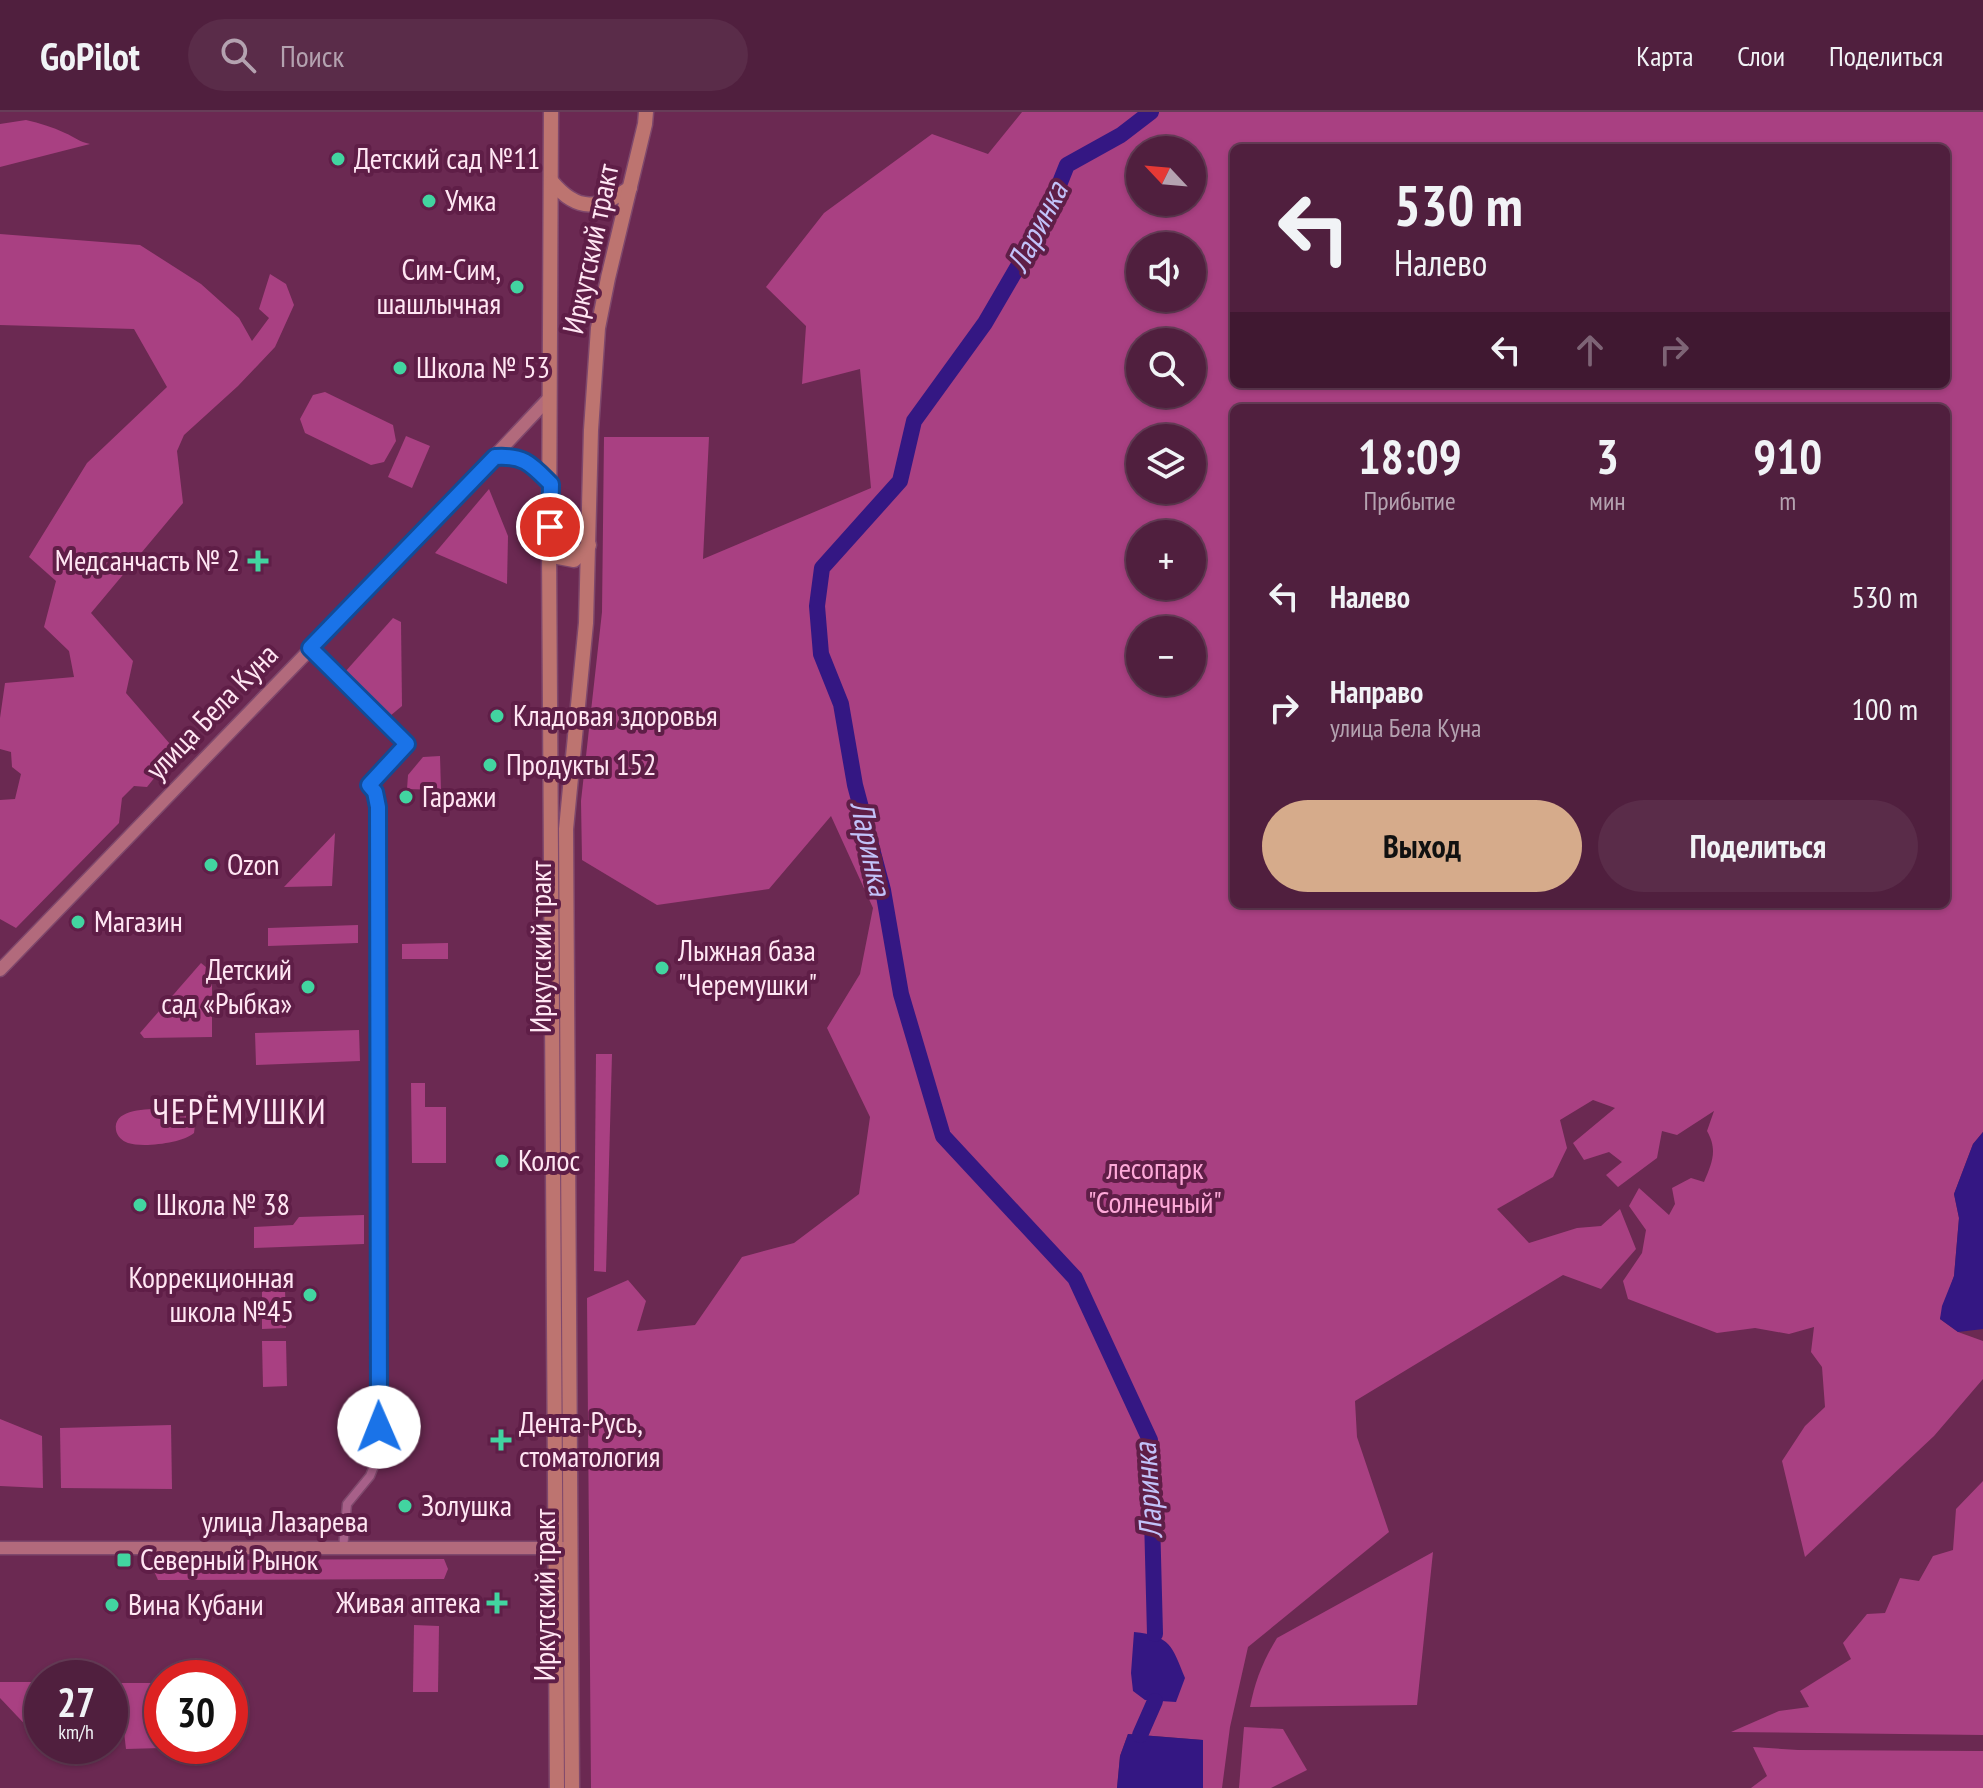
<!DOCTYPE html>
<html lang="ru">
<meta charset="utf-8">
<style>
:root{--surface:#501f3e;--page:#5a2c49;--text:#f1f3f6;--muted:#b4a2b0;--line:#673d58;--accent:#d6ab8b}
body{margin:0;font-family:"PT Sans Narrow",sans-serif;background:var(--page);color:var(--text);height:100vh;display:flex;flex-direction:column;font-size:30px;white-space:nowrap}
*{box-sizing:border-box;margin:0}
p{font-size:26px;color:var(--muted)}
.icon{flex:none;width:44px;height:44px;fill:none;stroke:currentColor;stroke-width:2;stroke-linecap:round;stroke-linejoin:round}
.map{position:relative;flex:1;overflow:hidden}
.details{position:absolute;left:1230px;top:292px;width:720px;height:504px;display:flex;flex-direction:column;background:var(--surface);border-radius:12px;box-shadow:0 2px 6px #0004,0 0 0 2px var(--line)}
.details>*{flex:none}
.hud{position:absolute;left:1230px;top:32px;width:720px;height:244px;border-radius:12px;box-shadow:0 2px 6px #0004,0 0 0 2px var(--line);background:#501f3e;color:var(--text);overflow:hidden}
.needle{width:52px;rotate:296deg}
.tools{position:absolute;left:1126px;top:24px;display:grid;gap:16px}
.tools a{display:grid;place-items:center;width:80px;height:80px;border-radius:50%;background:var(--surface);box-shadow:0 2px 6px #0004,0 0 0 2px var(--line);font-size:40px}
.speed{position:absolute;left:24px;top:1548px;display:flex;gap:16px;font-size:40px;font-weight:700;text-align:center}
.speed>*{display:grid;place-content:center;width:104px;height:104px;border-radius:50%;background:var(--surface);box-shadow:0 2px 6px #0004,0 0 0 2px var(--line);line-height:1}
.speed small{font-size:20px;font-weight:400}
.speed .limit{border:12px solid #d22;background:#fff;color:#111}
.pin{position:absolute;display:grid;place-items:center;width:68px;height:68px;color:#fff;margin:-34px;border:4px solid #fff;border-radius:50%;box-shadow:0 2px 8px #0007}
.me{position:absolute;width:88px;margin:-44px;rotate:359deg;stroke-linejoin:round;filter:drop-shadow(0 0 6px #0008)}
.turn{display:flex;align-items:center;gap:28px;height:168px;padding:0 32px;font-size:36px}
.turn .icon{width:104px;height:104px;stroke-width:2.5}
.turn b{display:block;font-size:56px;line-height:68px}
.lanes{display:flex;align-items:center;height:76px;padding:0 32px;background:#0003;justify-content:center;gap:40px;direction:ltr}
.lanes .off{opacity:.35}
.eta{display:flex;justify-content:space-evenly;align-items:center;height:136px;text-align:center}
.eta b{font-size:48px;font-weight:700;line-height:56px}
.button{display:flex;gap:16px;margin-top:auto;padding:16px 32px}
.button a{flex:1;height:92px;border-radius:48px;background:var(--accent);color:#111;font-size:32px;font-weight:700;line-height:92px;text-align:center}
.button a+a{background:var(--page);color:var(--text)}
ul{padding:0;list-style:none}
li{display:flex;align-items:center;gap:24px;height:112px;padding:0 32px}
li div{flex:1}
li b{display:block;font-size:30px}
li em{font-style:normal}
header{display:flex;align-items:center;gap:48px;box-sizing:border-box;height:112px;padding:0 40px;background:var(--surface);border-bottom:2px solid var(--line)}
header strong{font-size:38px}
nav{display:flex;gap:44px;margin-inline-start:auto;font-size:28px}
.search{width:560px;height:72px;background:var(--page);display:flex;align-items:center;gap:20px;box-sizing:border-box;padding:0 28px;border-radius:44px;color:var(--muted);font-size:30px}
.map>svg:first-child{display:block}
.green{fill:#a94082;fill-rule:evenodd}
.water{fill:#341783}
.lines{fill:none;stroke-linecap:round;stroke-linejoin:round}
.river{stroke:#341783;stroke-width:16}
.street-casing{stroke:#7f486c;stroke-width:11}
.secondary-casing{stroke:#7f486c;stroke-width:15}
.primary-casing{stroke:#7f486c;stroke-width:17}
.street{stroke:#a76089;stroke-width:8}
.secondary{stroke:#b26a7c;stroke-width:12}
.primary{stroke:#bd7470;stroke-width:14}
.route-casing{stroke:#114b97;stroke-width:20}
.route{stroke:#1a73e8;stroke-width:14}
.poi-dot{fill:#42d4a0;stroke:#5f1e47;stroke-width:3}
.labels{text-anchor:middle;stroke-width:8;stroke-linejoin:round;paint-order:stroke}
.poi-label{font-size:30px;fill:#ffe6f3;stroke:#5f1e47;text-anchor:start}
.street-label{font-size:30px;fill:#ffe6f3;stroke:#5f1e47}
.park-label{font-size:30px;fill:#fea9d9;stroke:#5f1e47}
.water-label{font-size:32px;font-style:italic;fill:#c2c2f9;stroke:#5f1e47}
.quarter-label{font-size:34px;letter-spacing:2px;fill:#ffe6f3;stroke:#5f1e47}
</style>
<header>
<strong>GoPilot</strong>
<div class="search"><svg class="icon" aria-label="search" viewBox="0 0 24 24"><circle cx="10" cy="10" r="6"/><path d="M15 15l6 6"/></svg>Поиск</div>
<nav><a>Карта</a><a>Слои</a><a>Поделиться</a></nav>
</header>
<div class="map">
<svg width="1983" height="1676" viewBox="0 0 1983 1676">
<rect width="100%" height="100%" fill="#6b2952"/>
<g class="green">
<path d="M1022,0H1983V1020L1973,1032L1954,1082L1959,1106L1954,1164L1940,1207L1958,1220L1983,1229V1267L1934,1324L1805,1445L1782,1349L1805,1314L1825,1295L1822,1255L1811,1240L1814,1215L1789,1222L1755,1216L1717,1221L1628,1187L1623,1169L1642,1141L1646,1118L1629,1094L1639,1076L1669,1103L1675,1092L1672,1076L1691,1066L1704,1070C1712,1051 1718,1038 1707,1019L1714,999L1677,1023L1662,1019L1657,1046L1618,1075L1606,1063L1622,1050L1609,1040L1584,1048L1573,1031L1615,996L1593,988L1560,1008L1567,1036L1553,1065L1497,1097L1529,1131L1577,1116L1601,1114L1620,1097L1636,1137L1601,1177L1563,1163L1355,1289L1357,1325L1389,1420L1248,1535L1230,1615L1222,1676H1203V1628L1128,1622L1120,1644L1117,1676H591L587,1186L628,1168L646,1189L637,1219L695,1213L742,1145L794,1131L859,1082L870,1005L827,916L860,862L873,796L831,704L769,777L657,793L582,748L581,689L602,500L604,325H709L703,447L871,376L860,257L802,272L806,214L766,175L824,101L932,22L988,42ZM1234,36H1946V272H1234ZM1140,38H1192V90H1140ZM1140,134H1192V186H1140ZM1140,230H1192V282H1140ZM1234,296H1946V792H1234ZM1140,326H1192V378H1140ZM1140,422H1192V474H1140ZM1140,518H1192V570H1140Z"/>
<path d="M26,8C40,11 52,15 65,21C75,25 79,30 90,32L0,55V12Z"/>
<path d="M0,122L140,133L201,172L239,206L252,229L269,206L259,197L270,162L286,172L294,193L275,235L238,274L184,323L177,339L183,391L91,501L133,549L126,581L176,639L147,675L134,674L122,686L119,711L16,816L0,807V688L15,687L21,662L12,655L11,640L0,637V606L5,571L74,565L69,539L44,515L56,469L29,445L87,351L167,275L134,217L0,213Z"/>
<path d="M325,280L393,313L396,329L384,350L371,353L305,321L300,307L313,283Z"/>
<path d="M406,324L430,334L412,376L388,365Z"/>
<path d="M489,377L508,424L507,472L435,441Z"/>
<path d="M393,506L401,510L402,594L390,604L345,560Z"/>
<path d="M440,644L441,678L407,677L408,663L423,645Z"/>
<path d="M335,721L332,774L284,775Z"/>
<path d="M358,813V831L268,834V816Z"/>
<path d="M448,831V847H402V832Z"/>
<path d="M201,851L212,860V925L144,926L140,921Z"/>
<path d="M359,918L360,949L256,953L255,921Z"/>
<path d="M596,942H612L606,1160L594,1159Z"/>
<path d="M411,971H425V995H446V1051H412Z"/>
<path d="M179,997L190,1002L195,1013L194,1021C183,1031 143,1036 128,1031C122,1029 117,1024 116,1018C112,992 163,998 179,997Z"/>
<path d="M364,1103V1132L254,1136V1115L293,1113L299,1105Z"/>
<path d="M285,1176L286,1216L262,1217V1177Z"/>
<path d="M262,1229H286L287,1274L263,1275Z"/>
<path d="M385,1291H409L408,1336H384Z"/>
<path d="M0,1307L42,1324L43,1376L0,1374Z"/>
<path d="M171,1313L172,1377L61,1376L60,1316Z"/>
<path d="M1983,1369V1623L1731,1620L1779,1599L1809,1595L1800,1579L1851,1547L1843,1531L1867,1502L1885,1501L1900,1466L1919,1469L1933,1444L1953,1438L1956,1397Z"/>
<path d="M1433,1440L1417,1593L1250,1595C1255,1569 1263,1549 1277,1526Z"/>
<path d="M444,1447L448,1457L444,1467L158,1468L154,1459L158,1448Z"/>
<path d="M414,1513L439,1514L438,1580H413Z"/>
<path d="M0,1570H42V1623H35L0,1586Z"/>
<path d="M110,1571H162V1634L197,1635L126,1637L124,1620H110Z"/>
<path d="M1244,1615L1283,1617L1307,1658L1271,1676H1239Z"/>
<path d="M1753,1635L1798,1638L1983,1639V1676H1751L1767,1664Z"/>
</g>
<g class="water">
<path d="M1983,1020V1217L1958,1220L1940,1207L1942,1194L1954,1164L1959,1106L1954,1082L1973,1032Z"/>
<path d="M1134,1520C1171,1524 1172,1534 1185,1566L1176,1590L1145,1588L1133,1579L1131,1561Z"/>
<path d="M1128,1622L1203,1628V1676H1117L1120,1644Z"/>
</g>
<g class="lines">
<g class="river">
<path d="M1151,0L1121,23L1067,53L1045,108L985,211L914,309L900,369L822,456L817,494L821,542L841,592L855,673L883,778L901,882L943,1024L1075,1166L1150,1328L1155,1522"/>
<path d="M1140,1623L1155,1589"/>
</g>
<g class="street-casing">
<path id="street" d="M310,536L407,632L369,673C382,689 378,714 379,734L378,1344L370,1364L347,1392L343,1437"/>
</g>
<g class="secondary-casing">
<g id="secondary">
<path d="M495,345C524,343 531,352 551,372"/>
<path d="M0,858L411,433L550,285"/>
<path d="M0,1436H565"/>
</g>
</g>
<g class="primary-casing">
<g id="primary">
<path d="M551,0L549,437L557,1676"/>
<path d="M552,70C578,101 599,97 630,76"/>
<path d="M549,437L558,445L574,448L589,433"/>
<path d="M572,1676L566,717L586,511L591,318L598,216L608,166L645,12L646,0"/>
</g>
</g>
<use href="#street" class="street"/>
<use href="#secondary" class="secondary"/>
<use href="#primary" class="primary"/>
</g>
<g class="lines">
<g class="route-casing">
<path id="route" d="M379,1315L378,695L375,680L369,673L407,632L310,536L495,345C524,343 531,352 551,372L550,415"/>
</g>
<use href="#route" class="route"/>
</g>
<g class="poi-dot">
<circle cx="338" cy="47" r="8"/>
<circle cx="429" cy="89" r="8"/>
<circle cx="517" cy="175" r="8"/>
<circle cx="400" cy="256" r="8"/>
<path d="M254 437h8v8h8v8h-8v8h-8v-8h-8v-8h8z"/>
<circle cx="497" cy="604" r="8"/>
<circle cx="490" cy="653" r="8"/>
<circle cx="406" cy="685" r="8"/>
<circle cx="211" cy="753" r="8"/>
<circle cx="78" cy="810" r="8"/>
<circle cx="662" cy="856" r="8"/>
<circle cx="308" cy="875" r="8"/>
<circle cx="502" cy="1049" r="8"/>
<circle cx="140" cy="1093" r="8"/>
<circle cx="310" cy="1183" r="8"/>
<path d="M497 1316h8v8h8v8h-8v8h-8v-8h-8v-8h8z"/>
<circle cx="405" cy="1394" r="8"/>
<rect x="116" y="1440" width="16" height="16" rx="4"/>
<path d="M493 1479h8v8h8v8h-8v8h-8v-8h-8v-8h8z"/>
<circle cx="112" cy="1493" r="8"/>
</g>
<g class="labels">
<g class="poi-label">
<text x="354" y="57">Детский сад №11</text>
<text x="445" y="99">Умка</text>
<text x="501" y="168" text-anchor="end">Сим-Сим,<tspan x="501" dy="34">шашлычная</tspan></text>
<text x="416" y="266">Школа № 53</text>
<text x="240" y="459" text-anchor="end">Медсанчасть № 2</text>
<text x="513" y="614">Кладовая здоровья</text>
<text x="506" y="663">Продукты 152</text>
<text x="422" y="695">Гаражи</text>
<text x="227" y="763">Ozon</text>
<text x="94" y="820">Магазин</text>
<text x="678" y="849">Лыжная база<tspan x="678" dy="34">"Черемушки"</tspan></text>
<text x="292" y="868" text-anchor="end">Детский<tspan x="292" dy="34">сад «Рыбка»</tspan></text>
<text x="518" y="1059">Колос</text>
<text x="156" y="1103">Школа № 38</text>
<text x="294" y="1176" text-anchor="end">Коррекционная<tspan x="294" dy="34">школа №45</tspan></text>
<text x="519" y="1321">Дента-Русь,<tspan x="519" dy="34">стоматология</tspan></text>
<text x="421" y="1404">Золушка</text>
<text x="140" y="1458">Северный Рынок</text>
<text x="481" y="1501" text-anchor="end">Живая аптека</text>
<text x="128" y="1503">Вина Кубани</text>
</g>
<g class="street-label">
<text transform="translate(591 137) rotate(-78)" y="10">Иркутский тракт</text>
<text transform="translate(212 600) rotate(-46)" y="10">улица Бела Куна</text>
<text transform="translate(541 835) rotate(-90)" y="10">Иркутский тракт</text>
<text x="285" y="1420">улица Лазарева</text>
<text transform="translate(545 1483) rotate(-90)" y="10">Иркутский тракт</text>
</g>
<g class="park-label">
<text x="1155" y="1067">лесопарк<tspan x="1155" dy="34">"Солнечный"</tspan></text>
</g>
<g class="water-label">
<text transform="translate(1037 115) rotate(-63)" y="11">Ларинка</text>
<text transform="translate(871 736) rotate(78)" y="11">Ларинка</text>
<text transform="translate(1148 1379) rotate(-94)" y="11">Ларинка</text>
</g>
<g class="quarter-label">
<text x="240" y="1012">ЧЕРЁМУШКИ</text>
</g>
</g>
</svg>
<div class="tools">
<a><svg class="needle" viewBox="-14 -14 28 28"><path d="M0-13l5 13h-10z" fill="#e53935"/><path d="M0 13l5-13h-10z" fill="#b4a2b0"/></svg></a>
<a><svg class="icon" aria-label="sound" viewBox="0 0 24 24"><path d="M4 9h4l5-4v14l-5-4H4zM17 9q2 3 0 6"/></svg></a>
<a><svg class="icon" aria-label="search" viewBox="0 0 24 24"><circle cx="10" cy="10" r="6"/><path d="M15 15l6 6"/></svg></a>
<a><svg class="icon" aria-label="layers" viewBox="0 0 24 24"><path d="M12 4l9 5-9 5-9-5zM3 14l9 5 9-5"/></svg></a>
<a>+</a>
<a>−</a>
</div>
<div class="speed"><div>27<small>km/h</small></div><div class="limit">30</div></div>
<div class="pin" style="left:550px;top:415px;background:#d93025"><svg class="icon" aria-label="arrive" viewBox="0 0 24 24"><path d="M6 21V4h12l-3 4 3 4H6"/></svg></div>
<svg class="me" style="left:379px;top:1315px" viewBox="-20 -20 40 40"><circle r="19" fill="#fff"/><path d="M0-13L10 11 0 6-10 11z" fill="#1a73e8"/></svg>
<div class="hud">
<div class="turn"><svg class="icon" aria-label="left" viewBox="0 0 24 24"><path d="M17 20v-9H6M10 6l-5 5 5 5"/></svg><div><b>530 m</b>Налево</div></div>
<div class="lanes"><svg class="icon" aria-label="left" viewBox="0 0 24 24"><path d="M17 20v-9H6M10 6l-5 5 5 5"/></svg><svg class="icon off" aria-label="ahead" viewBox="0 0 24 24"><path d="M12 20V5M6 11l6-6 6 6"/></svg><svg class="icon off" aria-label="right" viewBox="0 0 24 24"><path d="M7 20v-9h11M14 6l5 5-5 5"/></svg></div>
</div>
<section class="details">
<div class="eta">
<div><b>18:09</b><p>Прибытие</p></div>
<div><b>3</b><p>мин</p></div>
<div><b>910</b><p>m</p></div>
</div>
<ul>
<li><svg class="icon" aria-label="left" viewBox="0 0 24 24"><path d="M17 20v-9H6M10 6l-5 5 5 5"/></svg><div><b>Налево</b></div><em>530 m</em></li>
<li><svg class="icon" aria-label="right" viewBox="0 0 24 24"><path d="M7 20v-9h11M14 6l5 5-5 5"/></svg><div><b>Направо</b><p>улица Бела Куна</p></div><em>100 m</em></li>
</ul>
<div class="button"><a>Выход</a><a>Поделиться</a></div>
</section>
</div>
